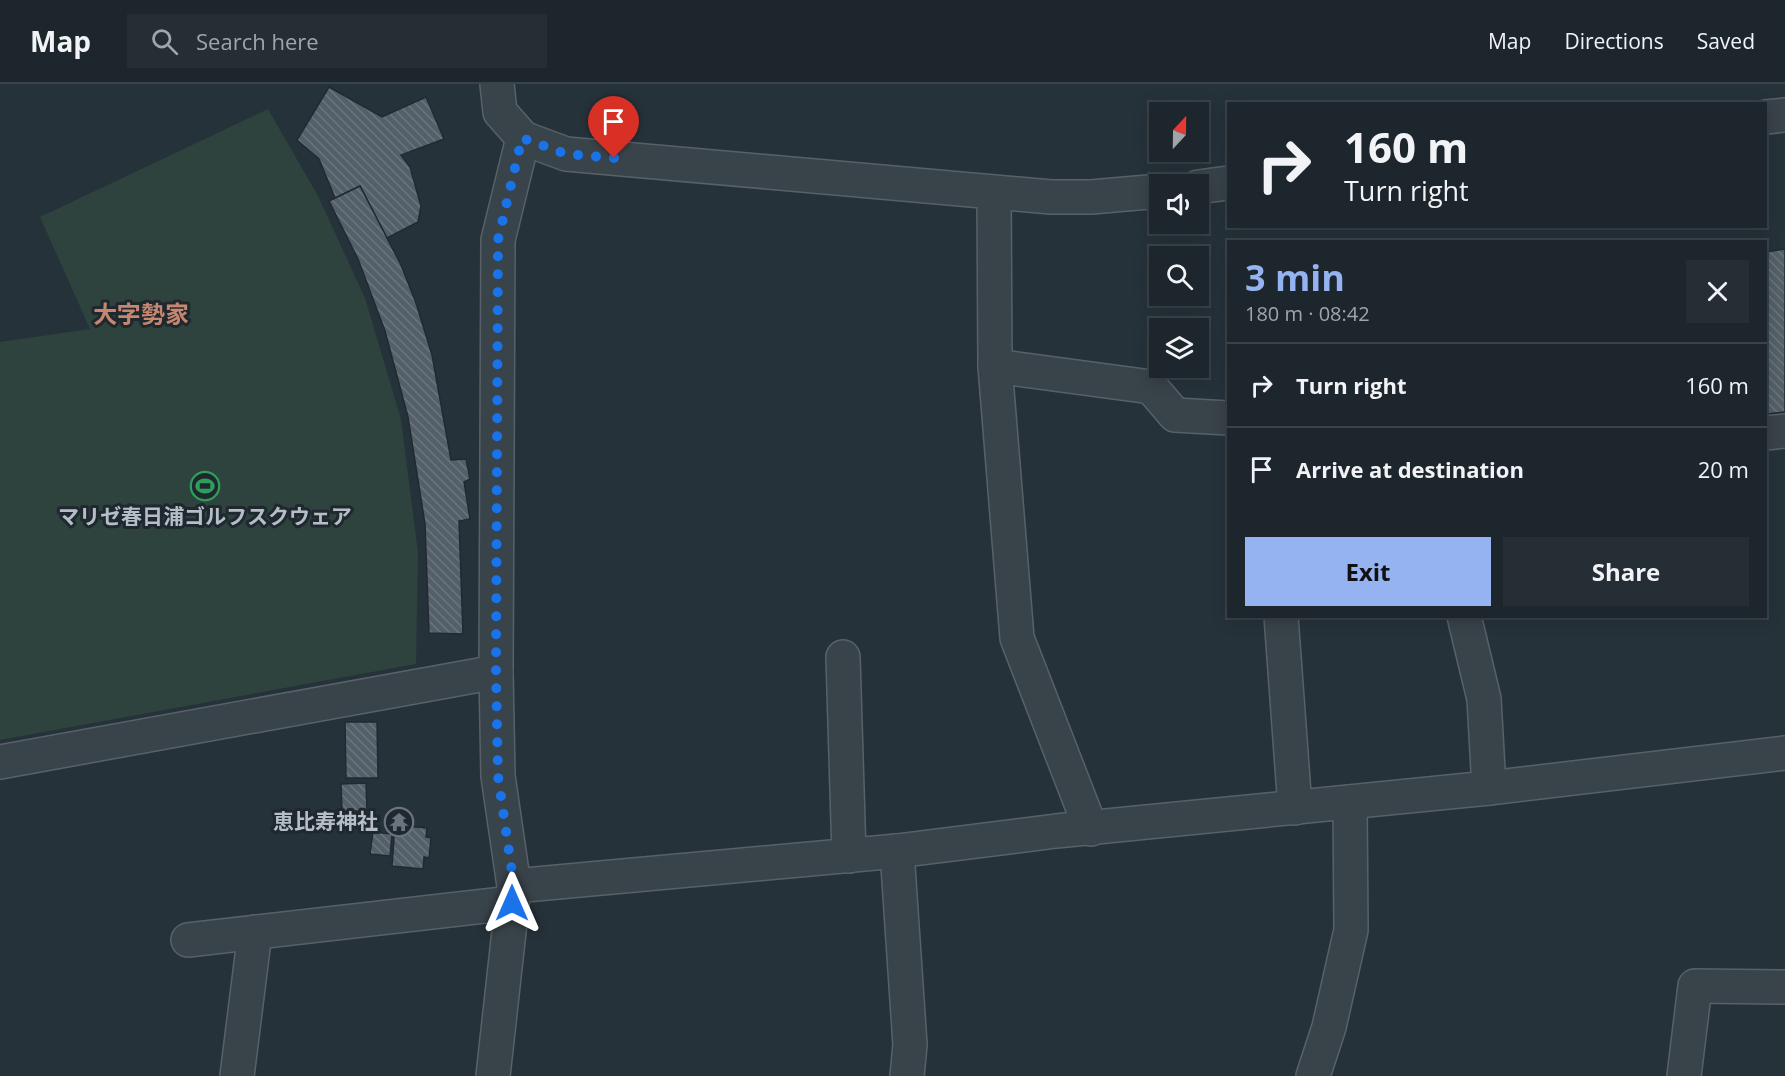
<!DOCTYPE html>
<meta charset="utf-8">
<style>
:root{--surface:#1c262c;--page:#252e34;--text:#f1f3f6;--muted:#a0a5a9;--line:#3a4348;--accent:#95b2f1}
body{margin:0;font-family:"Open Sans","Noto Sans JP",sans-serif;background:var(--page);color:var(--text);height:100vh;display:flex;flex-direction:column;font-size:22px;white-space:nowrap}
*{box-sizing:border-box;margin:0}
p{font-size:20px;color:var(--muted)}
.icon{flex:none;width:33px;height:33px;fill:none;stroke:currentColor;stroke-width:2;stroke-linecap:round;stroke-linejoin:round}
.map{position:relative;flex:1;overflow:hidden}
.sheet{position:absolute;left:1227px;top:156px;width:540px;height:378px;display:flex;flex-direction:column;background:var(--surface);border-radius:0px;box-shadow:0 3px 15px #0003,0 0 0 2px var(--line)}
.sheet>*{flex:none}
.top-card{position:absolute;left:1227px;top:18px;width:540px;height:126px;border-radius:0px;box-shadow:0 3px 15px #0003,0 0 0 2px var(--line);background:#1c262c;color:var(--text);overflow:hidden}
.needle{width:39px;rotate:22deg}
.tools{position:absolute;left:1149px;top:18px;display:grid;gap:12px}
.tools a{display:grid;place-items:center;width:60px;height:60px;border-radius:0px;background:var(--surface);box-shadow:0 3px 15px #0003,0 0 0 2px var(--line);font-size:30px}
.pin{position:absolute;display:grid;place-items:center;width:51px;height:51px;color:#fff;margin:-62px -26px;border-radius:50% 50% 50% 0;rotate:-45deg;box-shadow:0 0 6px #0007}
.pin .icon{rotate:45deg}
.me{position:absolute;width:66px;margin:-33px;rotate:0deg;stroke-linejoin:round;filter:drop-shadow(0 0 4px #0008)}
.turn{display:flex;align-items:center;gap:21px;height:126px;padding:0 18px;font-size:27px}
.turn .icon{width:78px;height:78px;stroke-width:2.5}
.turn b{display:block;font-size:42px;line-height:51px}
.round{display:grid;place-items:center;flex:none;width:63px;height:63px;border-radius:0px;background:var(--page)}
.summary{display:flex;align-items:center;justify-content:space-between;height:102px;padding:0 18px}
h1{font-size:36px;font-weight:700;line-height:45px;color:var(--accent)}
.action{display:flex;gap:12px;margin-top:auto;padding:12px 18px}
.action a{flex:1;height:69px;border-radius:0px;background:var(--accent);color:#111;font-size:24px;font-weight:700;line-height:69px;text-align:center}
.action a+a{background:var(--page);color:var(--text)}
ul{padding:0;list-style:none}
li{display:flex;align-items:center;gap:18px;height:84px;padding:0 18px;border-top:2px solid var(--line)}
li div{flex:1}
li b{display:block;font-size:22px}
li em{font-style:normal}
header{display:flex;align-items:center;gap:36px;box-sizing:border-box;height:84px;padding:0 30px;background:var(--surface);border-bottom:2px solid var(--line)}
header strong{font-size:28px}
nav{display:flex;gap:33px;margin-inline-start:auto;font-size:21px}
.search{width:420px;height:54px;background:var(--page);display:flex;align-items:center;gap:15px;box-sizing:border-box;padding:0 21px;border-radius:0px;color:var(--muted);font-size:22px}
.map>svg:first-child{display:block}
.garden{fill:#2e423e}
.building{fill:url(#building-back-hatch);stroke:#212a31;stroke-width:1.5}
.lines{fill:none;stroke-linecap:round;stroke-linejoin:round}
.minor-casing{stroke:#586168;stroke-width:36}
.minor{stroke:#39434a;stroke-width:33}
.route{stroke:#1a73e8;stroke-width:10;stroke-dasharray:0 18}
.labels{text-anchor:middle;stroke-width:6;stroke-linejoin:round;paint-order:stroke}
.poi-label{font-size:21px;font-weight:bold;fill:#b5bec6;stroke:#1f282f}
.quarter-label{font-size:24px;font-weight:bold;fill:#c7866e;stroke:#1f282f}
</style>
<header>
<strong>Map</strong>
<div class="search"><svg class="icon" aria-label="search" viewBox="0 0 24 24"><circle cx="10" cy="10" r="6"/><path d="M15 15l6 6"/></svg>Search here</div>
<nav><a>Map</a><a>Directions</a><a>Saved</a></nav>
</header>
<div class="map">
<svg width="1785" height="992" viewBox="0 0 1785 992">
<defs>
<pattern id="building-back-hatch" width="6" height="6" patternUnits="userSpaceOnUse" patternTransform="scale(1.5)"><rect width="6" height="6" fill="#546069"/><path d="M-1 5l2 2M0 0l6 6M5-1l2 2" fill="none" stroke="#6a757d"/></pattern>
</defs>
<rect width="100%" height="100%" fill="#26323a"/>
<path class="garden" d="M268,25L318,112L365,214L401,335L418,469L416,580L0,656V258L90,245L40,133Z"/>
<g class="building">
<path d="M329,3L382,33L426,13L444,55L401,71L410,83L421,122L418,138L387,154L360,102L335,114L319,75L297,56Z"/>
<path d="M360,102L401,181L416,219L432,271L451,376L466,375L470,395L464,398L470,435L459,437L463,550L429,549L425,440L408,333L385,247L358,175L329,117Z"/>
<path d="M1785,165V328L1766,330V168Z"/>
<path d="M345,638H377L378,694H346Z"/>
<path d="M366,699L367,727H342L341,700Z"/>
<path d="M395,741L427,744L426,753L431,754L429,774L424,773L423,785L392,782Z"/>
<path d="M373,748L392,750L390,772L370,770Z"/>
</g>
<g class="lines">
<g class="minor-casing">
<g id="minor">
<path d="M497,0L500,28L523,54L566,70L1051,113H1091L1160,107"/>
<path d="M1766,33L1785,31"/>
<path d="M1198,103L1228,99"/>
<path d="M994,109L995,282L1017,554L1091,745"/>
<path d="M995,282L1151,303L1175,331L1228,334"/>
<path d="M1766,349L1785,347"/>
<path d="M1281,532L1295,724"/>
<path d="M1464,532L1484,615L1489,704"/>
<path d="M843,573L849,772"/>
<path d="M0,678L496,588"/>
<path d="M897,767L910,961L907,992"/>
<path d="M514,802L897,767L1056,747L1489,704L1785,669"/>
<path d="M188,856L512,819"/>
<path d="M237,992L255,848"/>
<path d="M493,992L514,802L498,692L496,588L498,156L523,54"/>
<path d="M1313,992L1329,943L1351,846L1350,718"/>
<path d="M1684,992L1695,902L1785,903"/>
</g>
</g>
<use href="#minor" class="minor"/>
</g>
<g class="lines">
<path class="route" d="M512,819L514,802L498,692L496,588L498,156L522,54L566,70L614,74"/>
</g>
<defs>
<g id="stadium-ring" transform="scale(1.5)"><circle r="9.5" fill="#1f282f" stroke="#2e9e5b" stroke-width="1.5"/><path d="M0-5a6.5 5 0 1 0 0 10a6.5 5 0 1 0 0-10ZM-3.5-1.8h7v3.6h-7Z" fill="#2e9e5b"/></g>
<g id="temple-ring" transform="scale(1.5)"><circle r="9.5" fill="#1f282f" stroke="#6b7280" stroke-width="1.5"/><path d="M0-6L5-2H3V0L6.5 2.5H4V6H1.5V3h-3V6H-4V2.5H-6.5L-3 0V-2H-5Z" fill="#6b7280"/></g>
</defs>
<g fill-rule="evenodd">
<use href="#stadium-ring" x="205" y="402"/>
<use href="#temple-ring" x="399" y="738"/>
</g>
<g class="labels">
<g class="poi-label">
<text x="205" y="440">マリゼ春日浦ゴルフスクウェア</text>
<text x="378" y="745" text-anchor="end">恵比寿神社</text>
</g>
<g class="quarter-label">
<text x="141" y="239">大字勢家</text>
</g>
</g>
</svg>
<div class="tools">
<a><svg class="needle" viewBox="-14 -14 28 28"><path d="M0-13l5 13h-10z" fill="#e53935"/><path d="M0 13l5-13h-10z" fill="#a0a5a9"/></svg></a>
<a><svg class="icon" aria-label="sound" viewBox="0 0 24 24"><path d="M4 9h4l5-4v14l-5-4H4zM17 9q2 3 0 6"/></svg></a>
<a><svg class="icon" aria-label="search" viewBox="0 0 24 24"><circle cx="10" cy="10" r="6"/><path d="M15 15l6 6"/></svg></a>
<a><svg class="icon" aria-label="layers" viewBox="0 0 24 24"><path d="M12 4l9 5-9 5-9-5zM3 14l9 5 9-5"/></svg></a>
</div>
<div class="pin" style="left:614px;top:74px;background:#d93025"><svg class="icon" aria-label="arrive" viewBox="0 0 24 24"><path d="M6 21V4h12l-3 4 3 4H6"/></svg></div>
<svg class="me" style="left:512px;top:819px" viewBox="-20 -20 40 40"><path d="M0-17L14 15 0 8-14 15z" fill="#1a73e8" stroke="#fff" stroke-width="4"/></svg>
<div class="top-card">
<div class="turn"><svg class="icon" aria-label="right" viewBox="0 0 24 24"><path d="M7 20v-9h11M14 6l5 5-5 5"/></svg><div><b>160 m</b>Turn right</div></div>
</div>
<section class="sheet">
<div class="summary"><div><h1>3 min</h1><p>180 m · 08:42</p></div><a class="round"><svg class="icon" aria-label="close" viewBox="0 0 24 24"><path d="M6 6l12 12M18 6L6 18"/></svg></a></div>
<ul>
<li><svg class="icon" aria-label="right" viewBox="0 0 24 24"><path d="M7 20v-9h11M14 6l5 5-5 5"/></svg><div><b>Turn right</b></div><em>160 m</em></li>
<li><svg class="icon" aria-label="arrive" viewBox="0 0 24 24"><path d="M6 21V4h12l-3 4 3 4H6"/></svg><div><b>Arrive at destination</b></div><em>20 m</em></li>
</ul>
<div class="action"><a>Exit</a><a>Share</a></div>
</section>
</div>
